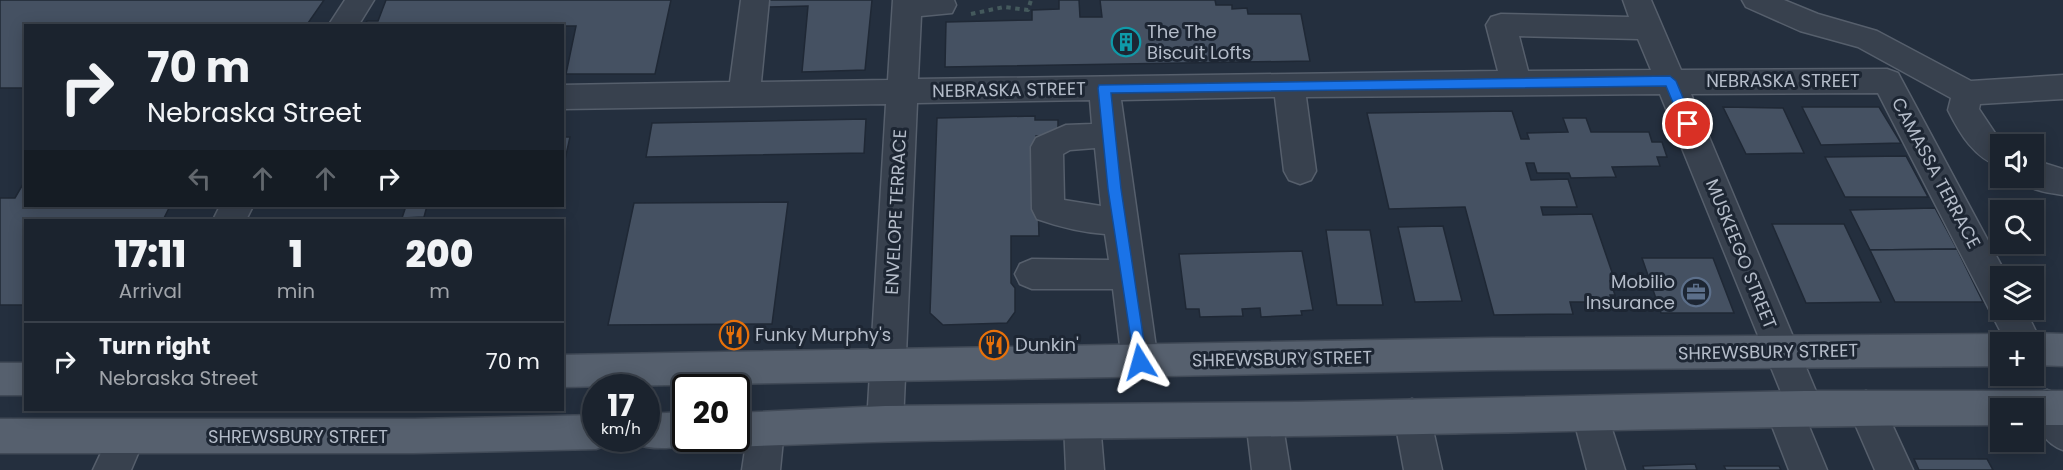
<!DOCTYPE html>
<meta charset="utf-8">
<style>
:root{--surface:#1b232e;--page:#242b36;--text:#f1f3f6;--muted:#a0a4aa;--line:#39404a}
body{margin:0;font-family:Poppins,sans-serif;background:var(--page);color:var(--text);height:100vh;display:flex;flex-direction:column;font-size:22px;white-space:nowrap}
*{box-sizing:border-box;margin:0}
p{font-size:20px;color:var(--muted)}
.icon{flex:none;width:33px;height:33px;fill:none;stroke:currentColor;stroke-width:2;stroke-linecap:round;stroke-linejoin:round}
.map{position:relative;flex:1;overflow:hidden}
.drawer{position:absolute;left:24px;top:219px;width:540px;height:192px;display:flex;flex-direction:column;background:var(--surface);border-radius:0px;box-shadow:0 3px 15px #0003,0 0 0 2px var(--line)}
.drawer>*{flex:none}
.hud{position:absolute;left:24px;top:24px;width:540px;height:183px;border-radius:0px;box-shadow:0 3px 15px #0003,0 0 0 2px var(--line);background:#1b232e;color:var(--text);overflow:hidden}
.fabs{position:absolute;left:1990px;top:134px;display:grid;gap:12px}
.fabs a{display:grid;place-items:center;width:54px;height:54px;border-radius:0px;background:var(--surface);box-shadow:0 3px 15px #0003,0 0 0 2px var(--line);font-size:30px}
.speed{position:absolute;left:582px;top:374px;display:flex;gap:12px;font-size:30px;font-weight:700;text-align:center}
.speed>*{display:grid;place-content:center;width:78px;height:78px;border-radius:50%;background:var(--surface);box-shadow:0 3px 15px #0003,0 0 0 2px var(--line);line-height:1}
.speed small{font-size:15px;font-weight:400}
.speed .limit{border:3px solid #111;border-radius:9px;background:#fff;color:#111}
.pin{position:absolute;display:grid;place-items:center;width:51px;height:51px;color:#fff;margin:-26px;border:3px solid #fff;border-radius:50%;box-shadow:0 2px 6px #0007}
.me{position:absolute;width:66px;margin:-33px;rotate:352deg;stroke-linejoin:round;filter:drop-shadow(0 0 4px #0008)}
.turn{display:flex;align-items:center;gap:21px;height:126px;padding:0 24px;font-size:27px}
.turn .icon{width:78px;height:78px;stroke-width:2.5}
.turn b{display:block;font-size:42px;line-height:51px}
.lanes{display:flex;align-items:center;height:57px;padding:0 24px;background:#0003;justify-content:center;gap:30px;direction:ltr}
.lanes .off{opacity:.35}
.eta{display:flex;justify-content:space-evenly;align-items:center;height:102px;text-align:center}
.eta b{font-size:36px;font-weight:800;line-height:42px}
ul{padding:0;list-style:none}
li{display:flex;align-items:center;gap:18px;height:78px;padding:0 24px;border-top:2px solid var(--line)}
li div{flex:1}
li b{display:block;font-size:22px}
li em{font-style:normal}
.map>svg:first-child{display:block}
.building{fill:#455162;stroke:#1f2835;stroke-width:1.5}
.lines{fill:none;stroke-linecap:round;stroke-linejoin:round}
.minor-casing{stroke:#565f6c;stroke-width:3}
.major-casing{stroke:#414a57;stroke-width:3}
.path{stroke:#44595c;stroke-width:4;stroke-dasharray:4.5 4.5;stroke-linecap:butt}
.minor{fill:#38414e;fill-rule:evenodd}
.major{fill:#56606e;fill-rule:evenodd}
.route{fill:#1a73e8;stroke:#114b97;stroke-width:1.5}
.labels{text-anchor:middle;stroke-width:6;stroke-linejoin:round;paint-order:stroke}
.poi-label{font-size:18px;fill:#b4bcc9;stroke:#1d2633;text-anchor:start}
.street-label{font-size:18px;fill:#b4bcc9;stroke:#1d2633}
</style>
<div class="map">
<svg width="2063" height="470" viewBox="0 0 2063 470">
<rect width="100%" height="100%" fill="#242f3e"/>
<g class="building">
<path d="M0,0H324L306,26H26V88H0Z"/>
<path d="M386,0H671L655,74H566L576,26H364L367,21H378Z"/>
<path d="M769,0H872L865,70L802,72L808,6L769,7Z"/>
<path d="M1059,0H1079L1080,17H1102L1100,0H1215L1216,5H1232V9L1247,8L1248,14H1301L1310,61L945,67L946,22L1032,20V10L1059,9Z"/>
<path d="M1723,107L1783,108L1804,153L1746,154Z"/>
<path d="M1802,107H1879L1901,143L1821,145Z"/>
<path d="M1512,111L1521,139H1529L1527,133L1568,132L1563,118H1586L1591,132H1649L1652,142H1662L1667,157H1657L1660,166L1612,167L1616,177L1571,178L1569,173H1537L1534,163H1526L1531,180L1568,179L1577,207H1541L1543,215L1592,214L1615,281H1610L1615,295H1610L1612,302H1570L1573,314L1494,315L1465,207L1389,209L1367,113Z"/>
<path d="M1035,116V120H1058V136H1036L1039,236H1011V283L1015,288V312L1007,323L943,325L930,313L937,118Z"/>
<path d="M866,119L864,153L646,157L652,123Z"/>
<path d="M562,137H570L562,173Z"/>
<path d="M1906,156L1928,197H1845L1825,157Z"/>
<path d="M26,179V206H170L163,220H26V305H0V198H15Z"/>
<path d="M788,202L772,324L608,325L634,203Z"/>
<path d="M406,206H427L424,217L402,218Z"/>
<path d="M1935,208L1957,249L1870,250L1850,210Z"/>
<path d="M1772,224H1844L1881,302L1806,303Z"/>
<path d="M1443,226L1462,301L1415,302L1398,227Z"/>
<path d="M1326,230H1370L1383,305H1337Z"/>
<path d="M1957,249L1983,302H1895L1870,250Z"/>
<path d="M1302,251L1313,310L1301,311L1302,315L1261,317L1260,308L1242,309L1243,316L1200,317L1199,309H1186L1179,254Z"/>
<path d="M1642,258H1713L1734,313H1661Z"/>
<path d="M1914,459H1987L1993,470H1919Z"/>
<path d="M1695,464L1697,470H1644L1643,466Z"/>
<path d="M1724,466H1779L1781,470H1726Z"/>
</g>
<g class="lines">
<g class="minor-casing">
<g id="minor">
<path d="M345,0H374L358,26H328Z"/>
<path d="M741,0H769L761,82L888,80L893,0H954L956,5L952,13L921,16L918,79L1498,71L1486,25L1491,17L1501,14L1629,17L1623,0H1651L1681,70L1887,69L1898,73L2007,276H2001V309H2025L2041,342L2034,354V342H2006L1878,93L1691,94L1823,408L1818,420L1808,424L1827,470H1789L1765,408L1770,396L1781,392L1660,94L1306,97L1316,171L1311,180L1300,184L1289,180L1284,171L1275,97L1121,100L1158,362L1152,373L1140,378L1128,373L1122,362L1113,289H1032L1020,284L1015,274L1020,264L1032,259L1109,260L1105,234C1080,232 1060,227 1037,219L1032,209L1031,147L1036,138L1066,125L1092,124L1090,100L917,103L903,423L898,435L885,440L872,435L867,423L886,104L562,109V85L730,82ZM1519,36L1638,39L1651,70L1528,71ZM1095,148L1101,206L1064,200L1063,154L1070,150Z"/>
<path d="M1742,0H1784L1818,14L1877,31L1971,81L2063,75V99L1980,104L1979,109L1995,133L2011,144H2001V167C1974,158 1960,134 1948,110L1951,98L1858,47L1800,31L1746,7Z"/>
<path d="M2034,160L2063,169V195C2049,193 2027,191 2020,177H2034Z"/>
<path d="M220,206H253L246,220H213Z"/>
<path d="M2047,390L2060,395L2063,400V450C2046,444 2034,427 2034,408L2029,407L2034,395Z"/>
<path d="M1866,391L1879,396L1913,470H1875L1848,408L1853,396Z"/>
<path d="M1590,396L1603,401L1625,470H1587L1572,413L1577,401Z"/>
<path d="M1412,399L1425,404L1430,416L1442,470H1404L1394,416L1399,404Z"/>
<path d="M1264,403L1277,408L1282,420L1290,470H1252L1246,420L1251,408Z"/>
<path d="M1082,406L1095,411L1100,423L1104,470H1066L1064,423L1069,411Z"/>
<path d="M766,413L779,418L784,430L780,470H742L748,430L753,418Z"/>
<path d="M127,420L140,425L145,437L131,470H93L114,425Z"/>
</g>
</g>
<g class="major-casing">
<g id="major">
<path d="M2034,333L2063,334V366L2034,365V342H2020L2022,338Z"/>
<path d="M2001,334L2015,342H2001V366L1492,370L562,387V355L1492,338Z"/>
<rect x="0" y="363" width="26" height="32"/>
<path d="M1805,391H2063V425H2034V408H2001V425C1766,425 1531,433 1295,436C1109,439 922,438 736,447L723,442L721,438H736V413L885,406L1297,402Z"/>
<path d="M686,412V438H700L699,441C679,449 653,451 633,443L631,438H646V414Z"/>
<path d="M596,415V438H612L609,444L596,449L414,453H0V419H414Z"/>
</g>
</g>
<path class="path" d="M971,14L1004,7L1028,10L1031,0"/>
<use href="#minor" class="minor"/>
<use href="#major" class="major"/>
</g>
<path class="route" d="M1670,76L1676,81L1694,124L1692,127H1683L1666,86L1111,93L1121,189L1147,362L1145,366H1135L1108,189L1098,88L1099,85Z"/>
<defs>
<g id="building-ring" transform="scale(1.5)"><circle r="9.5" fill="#1d2633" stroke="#0f9aa8" stroke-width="1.5"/><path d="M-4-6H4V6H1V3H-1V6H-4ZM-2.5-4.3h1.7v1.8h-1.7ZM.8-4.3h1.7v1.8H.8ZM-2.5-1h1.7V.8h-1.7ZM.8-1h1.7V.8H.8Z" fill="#0f9aa8"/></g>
<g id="office-ring" transform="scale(1.5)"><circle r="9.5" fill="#1d2633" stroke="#5c6f8a" stroke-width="1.5"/><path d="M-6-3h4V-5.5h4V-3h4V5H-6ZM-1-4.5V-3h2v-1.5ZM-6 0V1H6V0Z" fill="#5c6f8a"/></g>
<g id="restaurant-ring" transform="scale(1.5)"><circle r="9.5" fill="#1d2633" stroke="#e8710a" stroke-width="1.5"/><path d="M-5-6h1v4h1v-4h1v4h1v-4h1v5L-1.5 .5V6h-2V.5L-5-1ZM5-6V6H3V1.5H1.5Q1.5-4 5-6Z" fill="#e8710a"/></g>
</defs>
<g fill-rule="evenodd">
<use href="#building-ring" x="1126" y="42"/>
<use href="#office-ring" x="1696" y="292"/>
<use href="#restaurant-ring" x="734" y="335"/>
<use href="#restaurant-ring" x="994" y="345"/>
</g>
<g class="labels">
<g class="poi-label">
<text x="1147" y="38">The The<tspan x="1147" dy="21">Biscuit Lofts</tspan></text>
<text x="1675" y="288" text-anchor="end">Mobilio<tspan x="1675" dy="21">Insurance</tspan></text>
<text x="755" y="341">Funky Murphy's</text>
<text x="1015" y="351">Dunkin'</text>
</g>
<g class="street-label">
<text x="1783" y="87">NEBRASKA STREET</text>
<text transform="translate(1009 90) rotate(-1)" y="6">NEBRASKA STREET</text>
<text transform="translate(1936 173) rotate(62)" y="6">CAMASSA TERRACE</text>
<text transform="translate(896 212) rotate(-87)" y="6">ENVELOPE TERRACE</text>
<text transform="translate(1741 254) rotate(68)" y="6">MUSKEEGO STREET</text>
<text transform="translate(1768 352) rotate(-1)" y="6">SHREWSBURY STREET</text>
<text transform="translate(1282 359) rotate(-1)" y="6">SHREWSBURY STREET</text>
<text x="298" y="443">SHREWSBURY STREET</text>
</g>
</g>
</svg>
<div class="fabs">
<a><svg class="icon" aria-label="sound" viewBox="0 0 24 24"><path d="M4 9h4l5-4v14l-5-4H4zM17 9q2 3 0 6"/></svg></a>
<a><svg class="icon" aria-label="search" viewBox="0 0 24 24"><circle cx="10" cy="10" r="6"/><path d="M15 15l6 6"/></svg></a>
<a><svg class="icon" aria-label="layers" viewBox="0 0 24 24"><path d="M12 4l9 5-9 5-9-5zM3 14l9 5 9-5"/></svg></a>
<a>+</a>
<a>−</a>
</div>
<div class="speed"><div>17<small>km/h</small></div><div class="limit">20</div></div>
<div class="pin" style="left:1688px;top:124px;background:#d93025"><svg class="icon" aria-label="arrive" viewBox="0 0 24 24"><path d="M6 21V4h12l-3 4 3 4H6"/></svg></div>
<svg class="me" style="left:1140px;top:362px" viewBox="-20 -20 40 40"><path d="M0-17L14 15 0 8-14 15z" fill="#1a73e8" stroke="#fff" stroke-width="4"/></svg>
<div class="hud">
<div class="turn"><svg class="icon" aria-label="right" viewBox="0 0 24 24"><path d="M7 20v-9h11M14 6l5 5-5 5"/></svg><div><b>70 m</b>Nebraska Street</div></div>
<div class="lanes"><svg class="icon off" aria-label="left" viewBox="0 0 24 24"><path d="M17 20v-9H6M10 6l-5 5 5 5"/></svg><svg class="icon off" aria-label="ahead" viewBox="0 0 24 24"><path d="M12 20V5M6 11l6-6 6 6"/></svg><svg class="icon off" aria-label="ahead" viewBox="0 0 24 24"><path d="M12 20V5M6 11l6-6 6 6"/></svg><svg class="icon" aria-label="right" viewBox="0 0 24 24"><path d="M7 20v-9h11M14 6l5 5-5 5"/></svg></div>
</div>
<section class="drawer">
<div class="eta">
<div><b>17:11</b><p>Arrival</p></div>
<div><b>1</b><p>min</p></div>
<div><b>200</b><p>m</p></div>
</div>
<ul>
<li><svg class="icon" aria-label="right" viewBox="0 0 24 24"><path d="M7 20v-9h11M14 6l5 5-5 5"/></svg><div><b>Turn right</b><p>Nebraska Street</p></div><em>70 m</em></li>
</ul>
</section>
</div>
